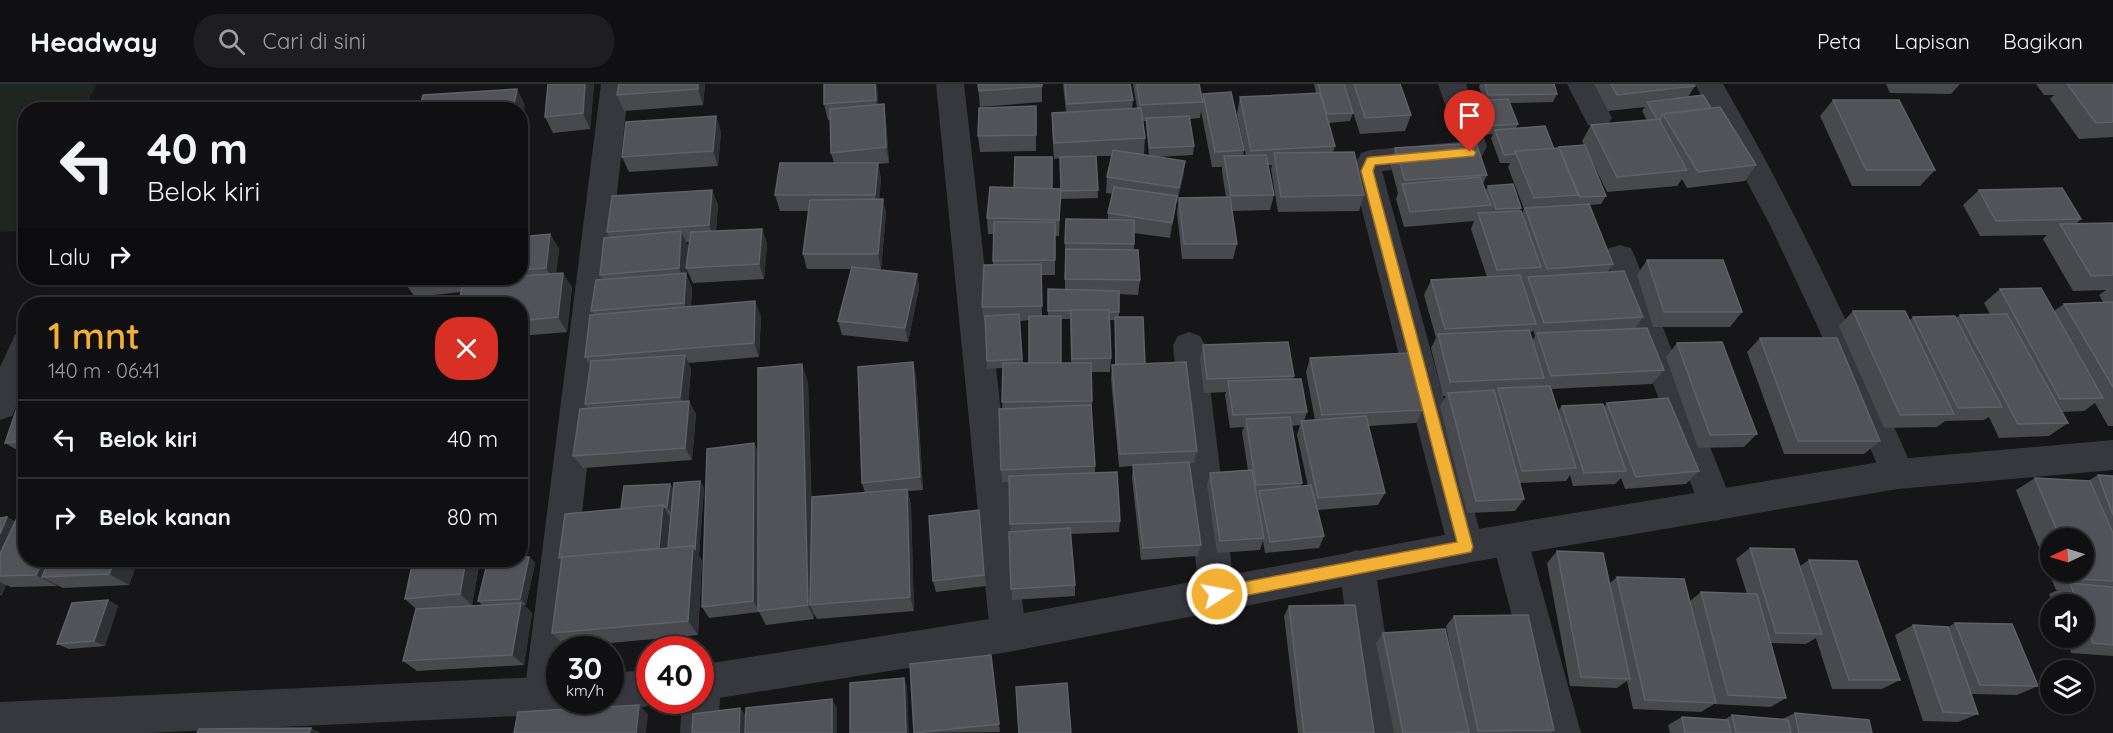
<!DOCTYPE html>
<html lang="id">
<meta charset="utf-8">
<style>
:root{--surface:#101012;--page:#1e1e20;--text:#f1f3f6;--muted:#9c9d9f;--line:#303032;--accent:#f2b134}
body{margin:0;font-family:Quicksand,sans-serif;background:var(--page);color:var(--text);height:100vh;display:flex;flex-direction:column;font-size:22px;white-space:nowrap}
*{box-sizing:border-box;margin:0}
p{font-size:20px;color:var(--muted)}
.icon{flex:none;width:33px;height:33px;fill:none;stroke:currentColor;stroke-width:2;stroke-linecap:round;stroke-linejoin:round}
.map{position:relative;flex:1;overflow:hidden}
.details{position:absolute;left:18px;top:213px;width:510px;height:270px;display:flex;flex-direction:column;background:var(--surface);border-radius:24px;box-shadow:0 2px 4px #0004,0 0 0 2px var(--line)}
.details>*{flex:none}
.banner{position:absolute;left:18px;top:18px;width:510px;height:183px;border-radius:24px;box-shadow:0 2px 4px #0004,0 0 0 2px var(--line);background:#101012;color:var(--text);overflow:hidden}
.needle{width:39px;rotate:266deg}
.buttons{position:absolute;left:2040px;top:444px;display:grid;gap:12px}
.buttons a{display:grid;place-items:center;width:54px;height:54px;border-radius:50%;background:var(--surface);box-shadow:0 2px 4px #0004,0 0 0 2px var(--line);font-size:30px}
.speed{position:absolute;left:546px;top:552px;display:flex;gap:12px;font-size:30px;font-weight:700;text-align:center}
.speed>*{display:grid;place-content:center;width:78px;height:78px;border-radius:50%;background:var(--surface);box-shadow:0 2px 4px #0004,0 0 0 2px var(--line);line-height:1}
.speed small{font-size:15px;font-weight:400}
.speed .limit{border:9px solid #d22;background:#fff;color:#111}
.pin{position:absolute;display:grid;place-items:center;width:51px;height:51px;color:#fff;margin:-62px -26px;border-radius:50% 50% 50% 0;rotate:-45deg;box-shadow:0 0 6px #0007}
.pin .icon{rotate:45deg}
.me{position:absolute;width:66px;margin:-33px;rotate:79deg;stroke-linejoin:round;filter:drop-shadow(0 0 4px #0008)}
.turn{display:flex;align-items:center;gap:21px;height:126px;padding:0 30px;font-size:27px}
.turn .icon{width:78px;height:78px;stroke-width:2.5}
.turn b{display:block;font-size:42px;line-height:51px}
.then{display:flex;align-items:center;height:57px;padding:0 30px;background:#0003;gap:12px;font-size:22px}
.round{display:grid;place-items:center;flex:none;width:63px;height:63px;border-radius:24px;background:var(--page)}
.head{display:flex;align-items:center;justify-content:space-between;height:102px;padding:0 30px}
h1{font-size:36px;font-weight:600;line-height:45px;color:var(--accent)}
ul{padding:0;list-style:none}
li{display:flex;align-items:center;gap:18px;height:78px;padding:0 30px;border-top:2px solid var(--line)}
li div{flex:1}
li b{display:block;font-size:22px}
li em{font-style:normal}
header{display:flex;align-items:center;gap:36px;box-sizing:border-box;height:84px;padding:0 30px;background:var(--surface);border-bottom:2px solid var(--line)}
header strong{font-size:28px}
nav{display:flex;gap:33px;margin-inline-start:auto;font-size:21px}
.search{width:420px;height:54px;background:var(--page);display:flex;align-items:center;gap:15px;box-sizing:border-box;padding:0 21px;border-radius:24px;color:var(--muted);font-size:22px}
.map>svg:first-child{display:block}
.green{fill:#1e261f}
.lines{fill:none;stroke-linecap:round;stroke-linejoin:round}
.minor{fill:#37383d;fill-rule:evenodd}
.tertiary{fill:#37383d;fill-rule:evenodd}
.wall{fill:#47494d;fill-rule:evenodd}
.shaded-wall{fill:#2f3033}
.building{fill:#525359;stroke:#5f6168;stroke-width:1.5}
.route{fill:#f2b134;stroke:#9d7322;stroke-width:1.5}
</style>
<header>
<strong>Headway</strong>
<div class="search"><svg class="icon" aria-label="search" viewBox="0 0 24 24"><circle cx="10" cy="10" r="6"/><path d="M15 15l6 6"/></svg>Cari di sini</div>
<nav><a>Peta</a><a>Lapisan</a><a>Bagikan</a></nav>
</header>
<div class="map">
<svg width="2113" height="649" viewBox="0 0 2113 649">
<rect width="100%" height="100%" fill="#161618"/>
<path class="green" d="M0,0H97L84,25L26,26V142L23,147L0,148Z"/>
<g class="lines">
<g class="minor">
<path d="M601,0H629L567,566H560V616L556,625L543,631L530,625L524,612Z"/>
<path d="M936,0H964L1026,550L1021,562L1008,568L995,562L990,550Z"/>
<path d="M1438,0H1466L1487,62L1480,76L1470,79L1382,87L1484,463L1478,474L1466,479L1454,474L1448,463L1352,87L1361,69L1371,66L1458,58Z"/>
<path d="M1567,0H1595L1612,34L1608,41L1598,44L1588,41Z"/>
<path d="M1695,0H1723C1796,126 1857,257 1915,390L1910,401L1898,405L1886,401L1817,241L1771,143Z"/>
<path d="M1620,161L1631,164L1635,173L1733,421L1728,432L1716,437L1704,432L1699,421L1605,173L1609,164Z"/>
<path d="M26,247V300L12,332L0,336V283L15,251Z"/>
<path d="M1189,248L1200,252L1205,261L1235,510L1230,522L1217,527L1204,522L1199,510L1173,261L1178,252Z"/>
<path d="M1510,440L1522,445L1528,456L1581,649H1543L1492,456L1498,445Z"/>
<path d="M1357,466L1370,471L1375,483L1400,649H1362L1339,483L1344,471Z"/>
<path d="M700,581L715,586L721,599L718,649H680L682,616H700Z"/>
</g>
<g class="tertiary">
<path d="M2113,356V386L1898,405L1466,479L1008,568L700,617L698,616H700V581L1008,532L1466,447L1898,375Z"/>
<path d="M650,586V616L663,617C643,625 617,629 597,621L595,616H610V589Z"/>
<path d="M560,592V616H577L573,624L560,630L149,649H0V618Z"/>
</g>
</g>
<g class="wall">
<path d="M548,0H594L590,45L553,49L545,33Z"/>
<path d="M619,0H705L703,21L624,27L617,11Z"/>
<path d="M877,0L878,21L884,20L886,36L889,79L878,80L881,95L879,115H883L886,130L881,185H874L917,190L919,204L908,258L842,251L838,237L851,185H807L803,170L809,127H780L775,111L834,79L831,69L830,36H828L824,20Z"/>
<path d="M978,0H1042V18L980,23Z"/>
<path d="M1063,0H1130L1133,16L1132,24H1137L1133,0H1199L1202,17L1203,10L1244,66L1243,72H1246L1237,30L1240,13L1316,9L1314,0H1344L1353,29L1350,37L1329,39L1335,62L1333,68L1364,111L1359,127L1278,128L1271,85L1272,81H1268L1274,111L1270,126L1232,127L1237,160L1233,175H1182L1177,129L1179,114L1226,113L1222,88V83H1212L1201,27L1200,34L1190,35L1194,62L1193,71L1155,73L1185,77L1183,93L1177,119H1176L1170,154L1134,149V165L1140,196L1138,211L1119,210V233L1145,280L1197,367L1194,379L1189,380L1201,461L1198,472L1141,476L1132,394L1133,382L1119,383L1111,295L1112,281H1115V236H1110L1111,274L1110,288H1092V331L1095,382V389L1120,437L1119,448L1071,450L1075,501V512L1012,516L1009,398H1002L1001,386L1003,284L987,285L985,237H984L982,223L993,181V150H988L987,134L1052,105H1061L1059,152H1055V191H1041L1042,232H1048V205L1065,206V159L1108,135V129L1113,110L1106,109L1107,93L1112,72H1096L1098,114L1061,115L1060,74L1054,75L1052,45V29L1066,28ZM1143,37H1146V42L1149,72L1140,70H1144L1145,54ZM1061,235H1070L1071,279H1061ZM1029,236V279H1023L1020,237Z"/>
<path d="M1344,0H1400L1411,31L1405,47L1360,50Z"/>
<path d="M1480,0H1554L1557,10L1553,18L1510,19L1518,40L1516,44L1554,65L1558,64L1559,63L1584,61L1582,57L1591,41L1647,36L1642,27L1645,23L1608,27L1594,0H1694L1695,2L1688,13L1711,24L1756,81L1745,97L1687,104L1682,95L1677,102L1607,108L1589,71L1606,112L1601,120L1589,121L1613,180L1608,188L1643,233L1635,245L1664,286L1652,300L1551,305L1558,327L1562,322L1604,323L1607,319L1699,387L1686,400L1625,405L1621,394L1615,400L1573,402L1570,391L1566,397L1520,399L1524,415L1515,427L1467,429L1440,322L1446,312H1443L1431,264L1436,254L1424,211L1431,196L1487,193L1471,145L1474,137L1404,143L1396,115L1398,109L1390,79L1395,64L1487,91L1483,100L1485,107L1488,102L1521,124L1520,127L1522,129L1524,125L1508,83L1510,79H1500L1491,54L1493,50L1482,51L1472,26L1475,17L1484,16L1479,3ZM1533,246L1535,252L1532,257L1530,250Z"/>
<path d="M1886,0H1960L1951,10L1890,9Z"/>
<path d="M2036,0H2113V53L2079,55L2050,15L2054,11H2044Z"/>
<path d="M1833,16L1935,86L1920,102H1852L1820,32Z"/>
<path d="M1036,22V67L980,68L978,52Z"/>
<path d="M716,32L721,48L718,82L629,88L622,73Z"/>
<path d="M712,106L718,121L716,147L762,145L767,160L764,195L693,199L686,184L690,158H686L688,162L686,190L692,204L691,223L761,232L759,273L688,279L691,285L688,317L696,330L692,376L583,384L573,372L588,325L585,320L590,281L585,273L594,230L591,227L603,196L600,191L609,153L607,148Z"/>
<path d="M1979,106L2081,135L2077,139H2113V342H2108L2095,319L2084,327L2062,328L2068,339L2049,352L1999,354L1989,333L1984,336L1945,337L1937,343L1884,344L1839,242L1853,227L1910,236L1913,233L1956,234L1960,231L1990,230L1984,219L2000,205L2054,227L2064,220L2103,218L2099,211L2106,206L2073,207L2043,155L2047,151L1980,152L1963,121Z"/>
<path d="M550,150L559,165L556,189L572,203L567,248L520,252V220L461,208L415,213L404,198L405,194H520V153Z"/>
<path d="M1647,176L1742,228L1730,243H1653L1637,191Z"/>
<path d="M1760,254L1880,357L1864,370H1784L1747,268Z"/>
<path d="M520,255H523L528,263L526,280L530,286L525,319H521L526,325L520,352Z"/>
<path d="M1677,259L1757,350L1744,363L1698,364L1666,273Z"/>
<path d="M1203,261L1294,292L1293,295L1307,328L1304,337L1315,336L1306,288L1310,274L1423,326L1416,339L1368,342L1385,409L1378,421L1318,426L1324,452L1319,464L1265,469L1263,457L1260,466L1217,469L1207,401L1210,389L1248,386L1242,348L1244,343L1230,344L1225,311L1226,308L1204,309L1200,275ZM1300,341L1297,351L1308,402H1301L1302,399L1291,342Z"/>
<path d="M913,278L916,292L923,406L908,407L911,422L914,527L817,535L814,530V535L766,541L759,528L709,534L702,523L754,359L758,368L808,298L812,433L865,409L862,399Z"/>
<path d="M26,323V371L5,359Z"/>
<path d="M2098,391L2113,392V572L2071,569L2065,554H2084V520H2053L2049,510L2058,506H2056L2016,406L2035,394L2088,397ZM2050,454H2084V488H2050Z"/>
<path d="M700,397L704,404L699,471L702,477L698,551L566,563L552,549L561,476L559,474L670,400L673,405Z"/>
<path d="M7,433L15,438L26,476H138L129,501L63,504L57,501V502L11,503L6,501L2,511H0V434Z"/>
<path d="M980,438L986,502L936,508L933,497Z"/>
<path d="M1750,464L1800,482L1809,476L1900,596L1882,605H1832L1816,554L1806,560L1771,559L1786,614L1771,623L1714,620L1701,628L1633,625L1627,597L1617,604L1570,602L1547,479L1557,467L1609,500L1617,493L1689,518L1701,508L1747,510L1736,475Z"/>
<path d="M529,473L535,479L526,521H524L532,529L524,581L417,587L403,577L416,525L405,515L413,476H480L472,521H482L478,517Z"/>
<path d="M108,516L118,522L105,562L69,565L57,560Z"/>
<path d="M1289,522L1374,649H1298L1284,532Z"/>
<path d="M1454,532L1554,646L1551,649H1394L1376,559L1383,549L1455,589L1446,542Z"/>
<path d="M1955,539L2038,602L2017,611L1971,610L1978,630L1958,638L1923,637L1895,551L1913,541L1948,543Z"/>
<path d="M991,571L1000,648L914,649Z"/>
<path d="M1795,629L1872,649H1670L1668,641L1682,633L1724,636L1732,631L1782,635Z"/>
</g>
<g class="shaded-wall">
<path d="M585,0H594L590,45L583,29Z"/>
<path d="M698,0H705L703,21L698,5Z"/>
<path d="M875,0H877L879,32L876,16Z"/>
<path d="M517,5L525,21L520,47V26H513Z"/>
<path d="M884,20L886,36L889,79L886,63Z"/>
<path d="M716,32L721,48L718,82L713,67Z"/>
<path d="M1185,77L1183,93L1177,119L1179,104Z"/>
<path d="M878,79L881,95L878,127L875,111Z"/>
<path d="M712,106L718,121L715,156L709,141Z"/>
<path d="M1177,112L1175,128L1170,154L1172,139Z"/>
<path d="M883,115L886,130L881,185L878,170Z"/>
<path d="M762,145L767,160L764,195L759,180Z"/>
<path d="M681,147L688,162L686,190L692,204L690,233L684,219L685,199L679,184Z"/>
<path d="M550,150L559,165L555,199L546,184Z"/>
<path d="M563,189L572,203L567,248L558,233Z"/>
<path d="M917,190L919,204L908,258L905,244Z"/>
<path d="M755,217L761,232L759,273L754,259Z"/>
<path d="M523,255L528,263L526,280L530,286L525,319L520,313V272Z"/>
<path d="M685,271L691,285L688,327L680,313Z"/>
<path d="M913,278L916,292L923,406L920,393Z"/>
<path d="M802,280L808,298L814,521H810L814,530V535L808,521Z"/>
<path d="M689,317L696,330L692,376L685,364Z"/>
<path d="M520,319L526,325L520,352Z"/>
<path d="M754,359L760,372V528L753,517Z"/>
<path d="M700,397L704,404L699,471L702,477L698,551L688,537L693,462Z"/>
<path d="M670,400L674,407L671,429L667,423Z"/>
<path d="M907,405L911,422L914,527L910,513Z"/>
<path d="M663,421L670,433L667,476L659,464Z"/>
<path d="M7,433L26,444L0,492V450Z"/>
<path d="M529,473L535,479L526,521L520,515Z"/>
<path d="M43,476H68L42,493L57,501V502L36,491Z"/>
<path d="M115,476H138L129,501L109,490Z"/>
<path d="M466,476H480L472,521L460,510Z"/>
<path d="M0,498L6,501L2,511L0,510Z"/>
<path d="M108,516L118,522L105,562L94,557Z"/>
<path d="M521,519L532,529L524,581L512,571Z"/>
<path d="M904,594L907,603L909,649H906Z"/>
<path d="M832,615L837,624V649H832Z"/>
<path d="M639,621L648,630L646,649H636Z"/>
<path d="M740,624L747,633L746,649H739Z"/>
<path d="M311,644L321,649H309Z"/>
</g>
<g class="building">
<path d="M548,0H585L583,29L545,33Z"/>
<path d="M619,0H698V5L617,11Z"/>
<path d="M824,0H875L876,16L824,20Z"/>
<path d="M978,0H1042V2L979,7Z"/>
<path d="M1065,0H1130L1133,16L1067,20Z"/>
<path d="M1137,0H1199L1203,18L1140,21Z"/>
<path d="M1318,0H1344L1353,29L1327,30Z"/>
<path d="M1354,0H1400L1411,31L1365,34Z"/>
<path d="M1485,0H1554L1557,10L1488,11Z"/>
<path d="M1611,0H1694L1695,2L1617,11Z"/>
<path d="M2067,0H2113V38L2096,39Z"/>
<path d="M517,5L513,26H419L423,11Z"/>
<path d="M1231,8L1244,66L1215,68L1203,10Z"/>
<path d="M1320,9L1335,62L1251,67L1240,13Z"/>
<path d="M1703,11L1711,24L1663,30L1660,36L1659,35H1657L1647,18Z"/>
<path d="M1508,15L1518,40L1485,42L1475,17Z"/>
<path d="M1833,16H1899L1935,86H1866Z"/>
<path d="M884,20L886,63L831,69L830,25Z"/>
<path d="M1036,22V51L978,52L979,24Z"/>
<path d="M1720,23L1756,81L1698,88L1663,30Z"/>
<path d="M1141,24L1145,54L1054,59L1052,29Z"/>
<path d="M716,32L713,67L622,73L626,38Z"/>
<path d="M1189,32L1194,62L1150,64L1146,34Z"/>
<path d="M1659,35L1687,86L1617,93L1591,41Z"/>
<path d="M1545,42L1554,65L1515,67L1514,70L1504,71L1495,46Z"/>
<path d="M1476,59L1487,91L1405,96L1395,64Z"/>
<path d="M1585,61L1606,112L1580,113L1559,63Z"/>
<path d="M1559,64L1578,111L1534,114L1515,67Z"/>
<path d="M1113,66L1185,77L1179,104L1107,93Z"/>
<path d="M1354,68L1364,111L1281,113L1274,69Z"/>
<path d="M1266,71L1274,111L1231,112L1224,72Z"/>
<path d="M1096,72L1098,106L1061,107L1060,73Z"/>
<path d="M1015,73H1052V105L1014,104Z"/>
<path d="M780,79H878L875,111H775Z"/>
<path d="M1480,93L1491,121L1410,128L1402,100Z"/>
<path d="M1513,100L1521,124L1496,125L1488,102Z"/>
<path d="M990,103L1061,105L1059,136L987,134Z"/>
<path d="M1114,103L1177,112L1172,139L1108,129Z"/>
<path d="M2062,104L2081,135L1996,137L1979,106Z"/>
<path d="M712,106L709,141L607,148L612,112Z"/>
<path d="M1230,113L1237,160H1184L1179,114Z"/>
<path d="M883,115L878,170H803L810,116Z"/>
<path d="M1589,120L1613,180L1547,185L1525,124Z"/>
<path d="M1521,127L1541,183L1497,186L1478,129Z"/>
<path d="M1066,135L1134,136V160L1065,159Z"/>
<path d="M994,138H1055V176L993,177Z"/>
<path d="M2113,139V191L2091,192L2060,140Z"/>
<path d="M762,145L759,180L686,184L691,148Z"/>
<path d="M681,147L679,184L600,191L604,154Z"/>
<path d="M550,150L546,184L520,186V153Z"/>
<path d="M1066,165L1138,166L1140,196L1065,195Z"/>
<path d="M1647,176H1723L1742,228H1664Z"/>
<path d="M1041,180L1042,222L982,223L984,181Z"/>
<path d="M852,183L917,190L905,244L838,237Z"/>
<path d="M1624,187L1643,233L1544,239L1528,193Z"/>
<path d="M563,189L558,233L520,237V220H459L463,197L505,194H520V192Z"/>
<path d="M686,189L684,219L591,227L596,196Z"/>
<path d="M1520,191L1536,240L1445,245L1431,196Z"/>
<path d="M405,194H451L404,198Z"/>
<path d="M2041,204L2103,314L2060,315L2000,205Z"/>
<path d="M1048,205L1119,207V228H1109V226L1048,227Z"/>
<path d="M755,217L754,259L585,273L590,231Z"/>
<path d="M2113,218V303L2064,220Z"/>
<path d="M1071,226H1109L1111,274L1072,275Z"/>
<path d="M1853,227H1905L1954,330L1900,331Z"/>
<path d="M1019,230L1022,275L987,277L985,232Z"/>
<path d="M2007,230L2068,339L2018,340L1960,231Z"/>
<rect x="1029" y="232" width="32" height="47"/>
<path d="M1955,232L2002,323L1958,324L1913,233Z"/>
<path d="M1115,233H1143L1145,280H1116Z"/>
<path d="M1647,244L1664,286L1551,292L1537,249Z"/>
<path d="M1529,246L1544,294L1450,298L1438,250Z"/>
<path d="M1760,254H1837L1880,357H1798Z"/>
<path d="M520,255H523L520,272Z"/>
<path d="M1288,258L1294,292L1207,295L1203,261Z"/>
<path d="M1722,258L1757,350L1710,351L1677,259Z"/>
<path d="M1409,269L1423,326L1322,331L1310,274Z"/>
<path d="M685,271L680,313L585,320L591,277Z"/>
<path d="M913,278L920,393L862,399L858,283Z"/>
<path d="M1186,278L1197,367L1120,370L1112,281Z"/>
<path d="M1003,279H1091L1092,317L1002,318Z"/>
<path d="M802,280L808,521L758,527V284Z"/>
<path d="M1301,295L1307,328L1233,331L1228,297Z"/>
<path d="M1550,302L1576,384L1522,387L1498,304Z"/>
<path d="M1494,306L1524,415L1476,417L1448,309Z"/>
<path d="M1668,314L1699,387L1636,393L1607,319Z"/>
<path d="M689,317L685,364L573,372L580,325Z"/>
<path d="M1603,320L1626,387L1584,389L1562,322Z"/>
<path d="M1091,321L1095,382L1001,386L999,325Z"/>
<path d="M26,323V356L5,359L17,324Z"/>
<path d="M1366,332L1385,409L1318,414L1301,337Z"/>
<path d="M1290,333L1302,399L1256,401L1246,335Z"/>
<path d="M754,359L753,517L702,523L707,365Z"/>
<path d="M1189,378L1201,461L1143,464L1133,381Z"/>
<path d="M1252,386L1264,454L1220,457L1210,389Z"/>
<path d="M1117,388L1120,437L1010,440L1009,392Z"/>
<path d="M2098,391L2113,392V431Z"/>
<path d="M2035,394L2090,397L2113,449V497L2077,495L2074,488H2084V454H2060Z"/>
<path d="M700,397L695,465L693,462L668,464L674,399Z"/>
<path d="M670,400L667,423H664L663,421L621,425L624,402Z"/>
<path d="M1311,401L1324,452L1270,458L1259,407Z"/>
<path d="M907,405L910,513L810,521L812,413Z"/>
<path d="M663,421L659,464L559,474L565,430Z"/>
<path d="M979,426L984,491L933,497L929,432Z"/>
<path d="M7,433L0,450V434Z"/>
<path d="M16,436H26V476H43L36,491L0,492V470Z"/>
<path d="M1070,444L1075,501L1011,505L1009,448Z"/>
<path d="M693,462L688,537L552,549L562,473Z"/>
<path d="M1750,464L1794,465L1822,550L1776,549Z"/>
<path d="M1557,467L1603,469L1630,595L1581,593Z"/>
<path d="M520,473H529L520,515L478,517L488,476H520Z"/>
<path d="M49,476H115L109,490L42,493Z"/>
<path d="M413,476H466L460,510L405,515Z"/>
<path d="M1809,476L1857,477L1900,596H1849Z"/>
<path d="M1617,493L1684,495L1716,619L1645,616Z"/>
<path d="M2070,499L2113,503V561L2093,559L2084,535V520H2078Z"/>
<path d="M1701,508L1757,510L1786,614L1728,611Z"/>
<path d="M108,516L94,557L57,560L72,519Z"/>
<path d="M521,519L512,571L403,577L416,525Z"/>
<path d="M1355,521L1374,649H1304L1289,522Z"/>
<path d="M1528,531L1554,646L1478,647L1454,532Z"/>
<path d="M1955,539L2012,540L2038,602L1980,601Z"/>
<path d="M1913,541L1948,543L1978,630L1943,628Z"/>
<path d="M1445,545L1469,648L1445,649H1403L1383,549Z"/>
<path d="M991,571L999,640L914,649L910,580Z"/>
<path d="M904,594L906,649H850V599Z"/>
<path d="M1067,599L1071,649H1019L1016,603Z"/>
<path d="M832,615V649H745L746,624Z"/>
<path d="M639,621L636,649H514L518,628Z"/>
<path d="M740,624L739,649H692L693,630Z"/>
<path d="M1795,629L1869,636L1872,649H1799Z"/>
<path d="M1732,631L1788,636L1791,649H1736Z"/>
<path d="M1682,633L1728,636L1731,649H1685Z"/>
<path d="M311,644L309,649H197L199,645Z"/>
</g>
<path class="route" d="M1470,64L1476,68L1474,72L1375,81L1373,87L1473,463L1471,468L1217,517L1212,515L1210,510L1212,505L1217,503L1457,458L1361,87L1367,74L1371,73Z"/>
</svg>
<div class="buttons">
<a><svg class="needle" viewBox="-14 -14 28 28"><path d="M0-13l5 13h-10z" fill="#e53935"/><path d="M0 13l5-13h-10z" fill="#9c9d9f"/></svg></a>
<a><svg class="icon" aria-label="sound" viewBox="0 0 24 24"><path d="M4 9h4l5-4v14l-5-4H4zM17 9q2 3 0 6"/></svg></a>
<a><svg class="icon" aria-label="layers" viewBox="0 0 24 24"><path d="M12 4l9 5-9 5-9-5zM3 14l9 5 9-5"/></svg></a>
</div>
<div class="speed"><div>30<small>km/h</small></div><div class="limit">40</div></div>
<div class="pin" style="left:1470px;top:68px;background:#d93025"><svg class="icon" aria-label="arrive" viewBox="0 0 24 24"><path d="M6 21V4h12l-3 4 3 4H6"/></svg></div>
<svg class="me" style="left:1217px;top:510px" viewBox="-20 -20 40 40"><circle r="17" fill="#f2b134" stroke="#fff" stroke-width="3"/><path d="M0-11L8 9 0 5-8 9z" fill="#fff"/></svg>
<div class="banner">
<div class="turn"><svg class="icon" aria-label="left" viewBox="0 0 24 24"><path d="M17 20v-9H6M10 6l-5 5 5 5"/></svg><div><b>40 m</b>Belok kiri</div></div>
<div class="then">Lalu<svg class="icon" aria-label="right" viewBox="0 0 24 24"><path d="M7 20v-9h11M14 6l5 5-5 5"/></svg></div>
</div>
<section class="details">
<div class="head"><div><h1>1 mnt</h1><p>140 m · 06:41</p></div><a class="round" style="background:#d93025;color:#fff"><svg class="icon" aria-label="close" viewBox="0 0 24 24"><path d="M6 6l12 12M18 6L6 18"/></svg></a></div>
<ul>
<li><svg class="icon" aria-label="left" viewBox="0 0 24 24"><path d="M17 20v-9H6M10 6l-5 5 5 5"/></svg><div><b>Belok kiri</b></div><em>40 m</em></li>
<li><svg class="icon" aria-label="right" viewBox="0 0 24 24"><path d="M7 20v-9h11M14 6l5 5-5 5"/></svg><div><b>Belok kanan</b></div><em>80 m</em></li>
</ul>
</section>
</div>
